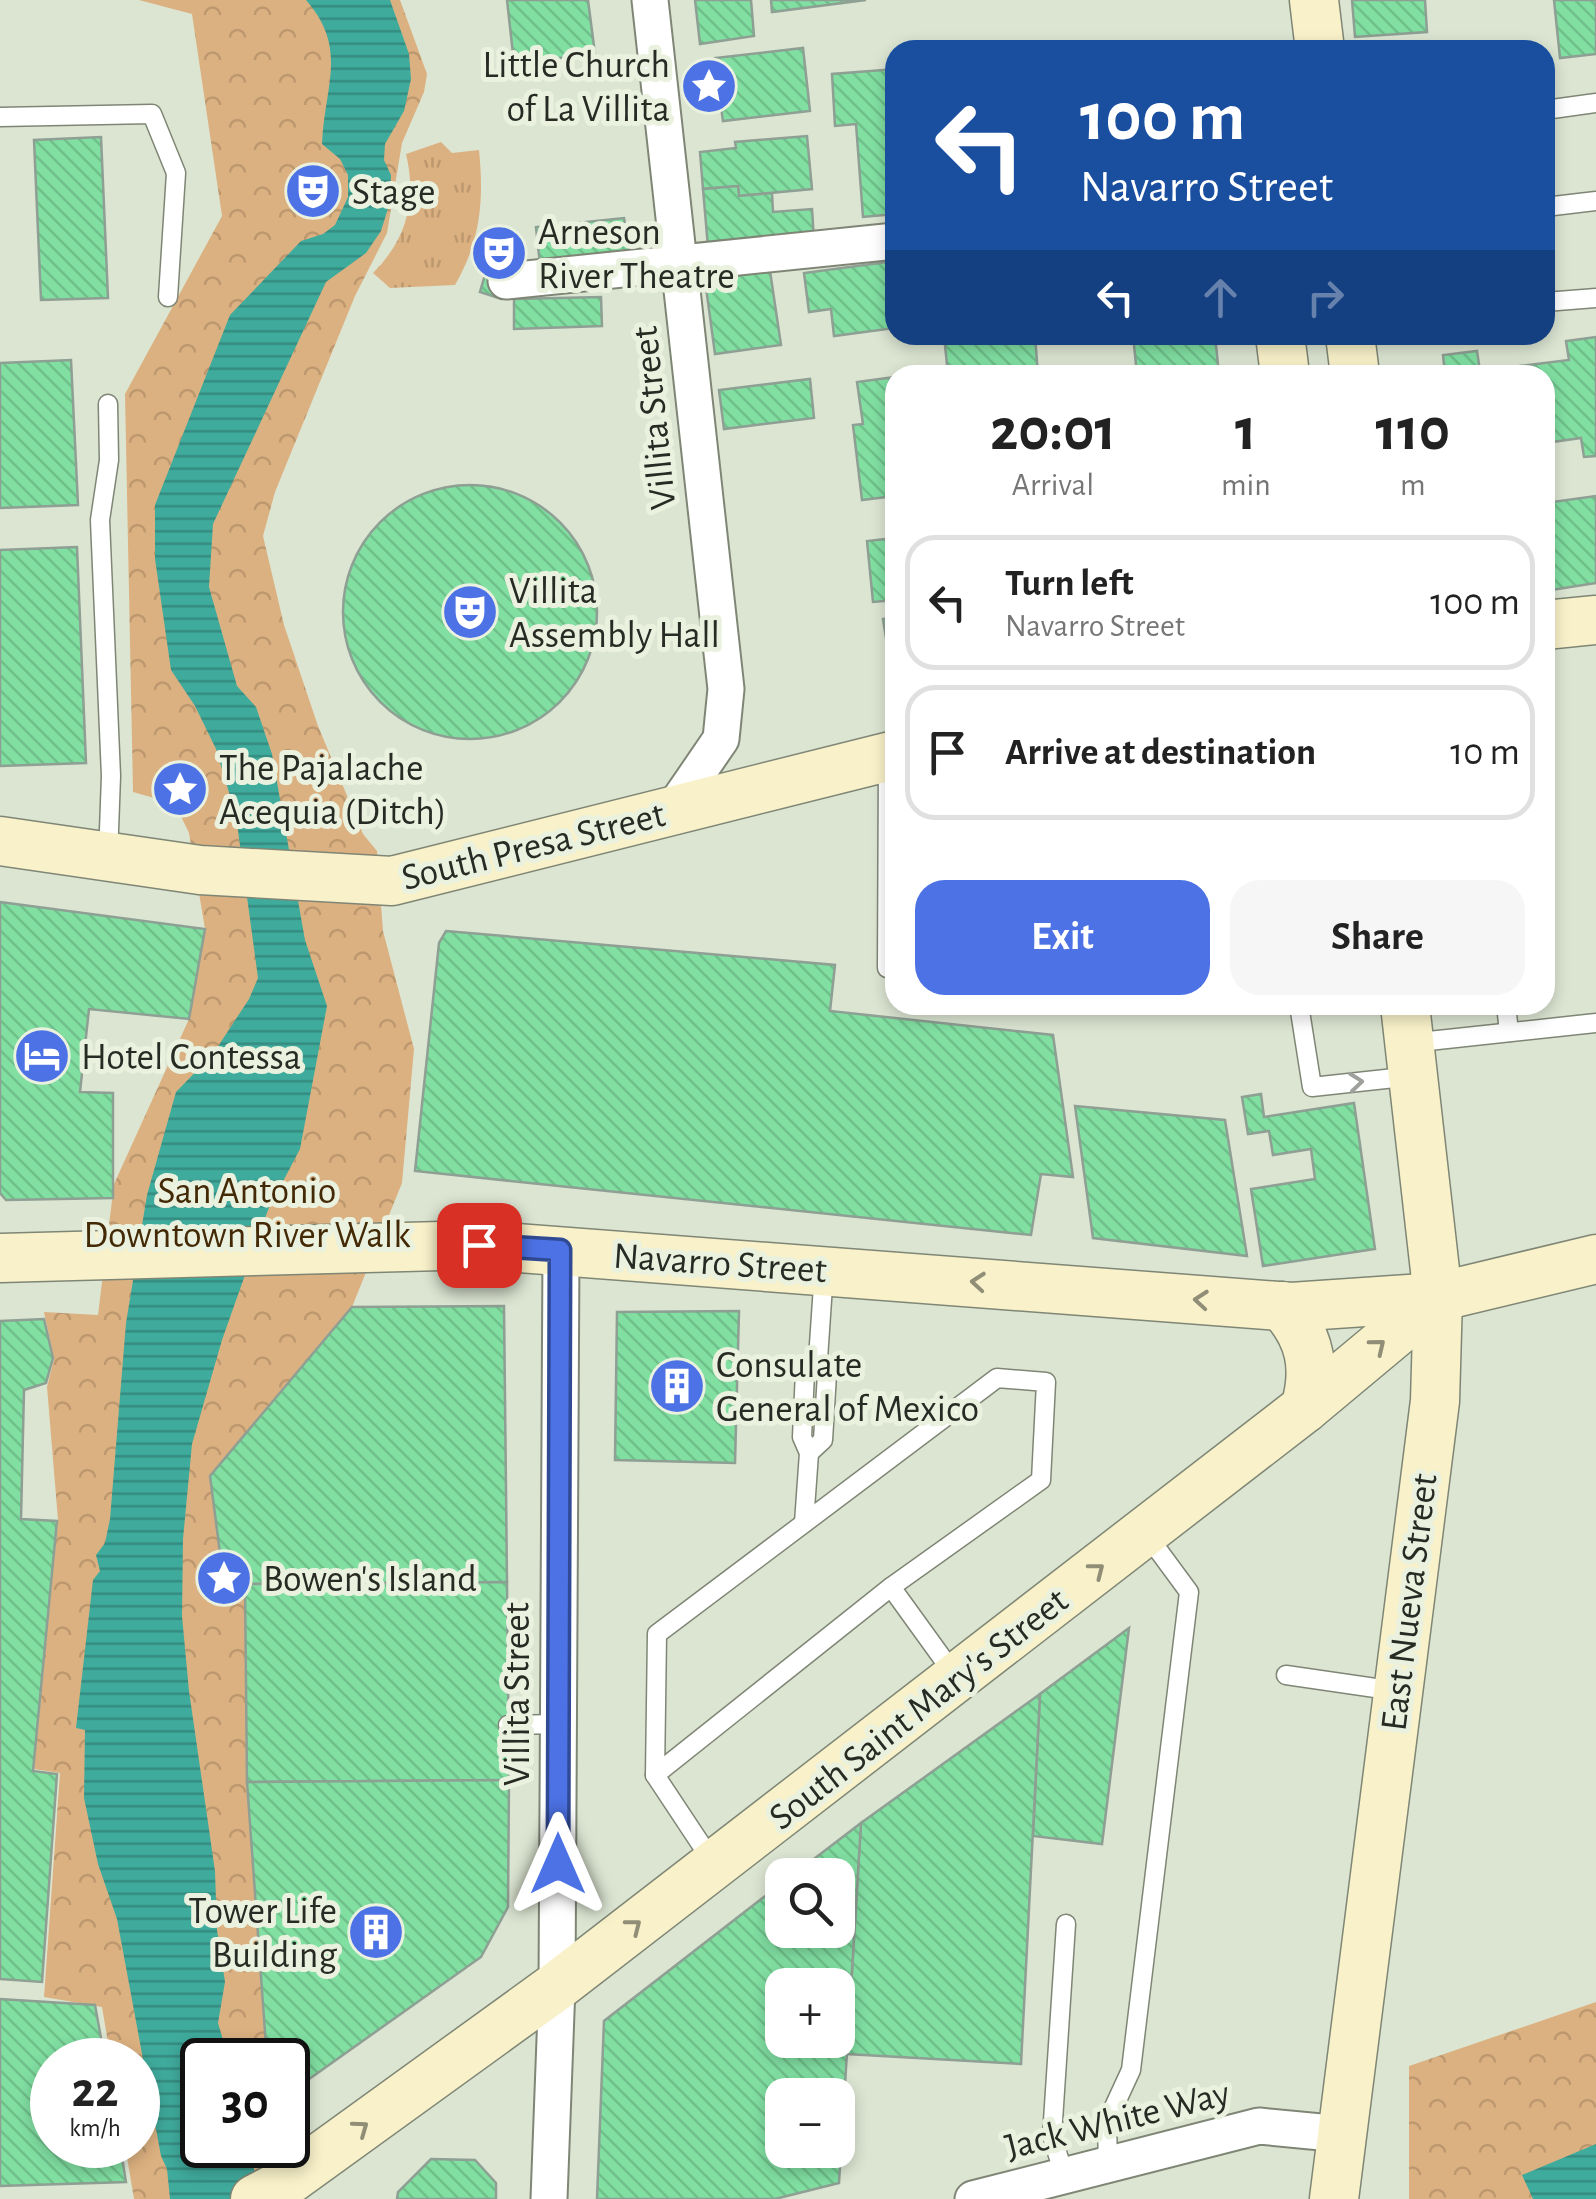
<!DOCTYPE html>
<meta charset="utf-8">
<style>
:root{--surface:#fff;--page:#f6f6f6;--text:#222;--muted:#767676;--line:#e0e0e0;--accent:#4c72e5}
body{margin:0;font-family:"Alegreya Sans",sans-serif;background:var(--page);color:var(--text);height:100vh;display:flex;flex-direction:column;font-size:38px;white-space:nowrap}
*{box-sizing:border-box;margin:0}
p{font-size:32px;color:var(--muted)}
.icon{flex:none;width:55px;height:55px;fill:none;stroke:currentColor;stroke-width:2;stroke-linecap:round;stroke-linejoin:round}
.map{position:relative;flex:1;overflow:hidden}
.panel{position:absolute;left:885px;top:365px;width:670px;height:650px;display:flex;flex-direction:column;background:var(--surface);border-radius:30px;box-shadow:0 5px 15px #0003}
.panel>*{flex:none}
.guide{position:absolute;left:885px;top:40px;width:670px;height:305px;border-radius:30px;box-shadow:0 5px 15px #0003;background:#1a4fa0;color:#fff;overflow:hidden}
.tools{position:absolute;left:765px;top:1858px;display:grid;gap:20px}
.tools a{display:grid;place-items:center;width:90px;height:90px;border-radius:20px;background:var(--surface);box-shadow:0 5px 15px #0003;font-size:50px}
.speed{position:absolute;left:30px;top:2038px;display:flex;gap:20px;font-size:50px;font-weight:700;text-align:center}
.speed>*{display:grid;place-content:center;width:130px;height:130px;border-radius:50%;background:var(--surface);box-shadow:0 5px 15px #0003;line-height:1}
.speed small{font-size:25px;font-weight:400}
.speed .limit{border:5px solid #111;border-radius:15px;background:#fff;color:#111}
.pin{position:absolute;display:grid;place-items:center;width:85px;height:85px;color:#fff;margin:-42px;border-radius:20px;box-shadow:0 5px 15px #0006}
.me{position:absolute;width:110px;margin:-55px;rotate:0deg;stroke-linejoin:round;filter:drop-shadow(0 0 8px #0008)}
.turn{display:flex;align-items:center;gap:35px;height:210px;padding:0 30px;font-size:45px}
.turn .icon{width:130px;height:130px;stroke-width:2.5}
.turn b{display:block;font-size:70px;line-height:85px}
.lanes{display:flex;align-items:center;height:95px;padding:0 30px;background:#0003;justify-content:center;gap:50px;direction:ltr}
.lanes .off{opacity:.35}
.eta{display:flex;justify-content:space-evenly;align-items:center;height:170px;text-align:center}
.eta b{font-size:60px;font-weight:700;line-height:70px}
.cta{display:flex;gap:20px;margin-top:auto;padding:20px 30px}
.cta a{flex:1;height:115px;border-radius:30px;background:var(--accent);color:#fff;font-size:40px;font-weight:700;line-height:115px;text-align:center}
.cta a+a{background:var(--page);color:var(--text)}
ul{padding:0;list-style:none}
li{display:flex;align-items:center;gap:30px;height:135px;margin:0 20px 15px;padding:0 10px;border:5px solid var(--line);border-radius:30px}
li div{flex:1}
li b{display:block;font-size:38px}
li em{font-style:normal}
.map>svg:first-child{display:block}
.grass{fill:url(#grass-tufts)}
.forest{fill:url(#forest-crowns)}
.water{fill:url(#water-rules)}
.building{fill:url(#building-back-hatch);stroke:#8e9f93;stroke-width:2.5;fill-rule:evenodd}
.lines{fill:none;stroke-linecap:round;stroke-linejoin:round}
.lane-casing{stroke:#7f8675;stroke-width:21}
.street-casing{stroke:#7f8675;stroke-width:39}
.secondary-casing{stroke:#7f8675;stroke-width:51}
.lane{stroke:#fff;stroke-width:18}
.street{stroke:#fff;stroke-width:35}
.secondary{stroke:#f8f1c9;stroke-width:48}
.oneway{stroke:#9ea09c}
.oneway2{stroke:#908e76}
.route-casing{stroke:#314a95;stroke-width:25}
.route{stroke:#4c72e5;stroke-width:18}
.labels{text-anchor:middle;stroke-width:10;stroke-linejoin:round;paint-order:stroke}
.poi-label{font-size:38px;fill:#282b24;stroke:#eaf2df;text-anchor:start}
.street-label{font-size:38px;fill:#282b24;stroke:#eaf2df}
.park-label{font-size:38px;fill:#432905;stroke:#eaf2df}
</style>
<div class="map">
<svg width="1596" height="2199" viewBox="0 0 1596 2199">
<defs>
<pattern id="grass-tufts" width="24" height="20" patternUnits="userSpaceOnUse" patternTransform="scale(2.5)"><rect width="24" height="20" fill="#dcb181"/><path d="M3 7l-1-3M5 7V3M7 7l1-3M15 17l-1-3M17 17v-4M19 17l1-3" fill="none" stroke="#bd986f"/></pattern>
<pattern id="forest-crowns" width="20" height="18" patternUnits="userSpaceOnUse" patternTransform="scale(2.5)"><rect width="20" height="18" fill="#dcb181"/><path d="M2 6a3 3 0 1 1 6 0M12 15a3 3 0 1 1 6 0" fill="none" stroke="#bd986f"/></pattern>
<pattern id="water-rules" width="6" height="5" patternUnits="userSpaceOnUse" patternTransform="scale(2.5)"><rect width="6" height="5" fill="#3fab9c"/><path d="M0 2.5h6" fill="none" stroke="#358b7f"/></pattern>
<pattern id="building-back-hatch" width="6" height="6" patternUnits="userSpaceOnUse" patternTransform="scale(2.5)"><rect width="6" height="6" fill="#81dfa2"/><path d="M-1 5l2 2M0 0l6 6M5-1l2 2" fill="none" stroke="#6fc08b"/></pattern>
</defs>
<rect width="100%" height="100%" fill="#dce5d2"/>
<path class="grass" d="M441,142L452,153L479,150C484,200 481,240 455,285L390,288L373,273C407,239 417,200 406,154Z"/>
<g class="forest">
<path d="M139,0H400L427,74L424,92L402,143L387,233L355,296L275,492L263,536L284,625L318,726L363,834L377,851L383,931L414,1049L402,1183L352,1307L210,1476L245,1584L247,1782L267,2060H202V2145H264L275,2199H134L125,2145H138V2060H111L102,2007L44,1997L60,1773L34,1769L58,1520L47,1387L54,1359L44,1312L98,1315L114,1184L189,1019L205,929L189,833L175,804L133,792L125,394L222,216L192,14Z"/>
<path d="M1596,2002V2199H1409V2066Z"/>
</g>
<g class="water">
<path d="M306,0H390L409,54L411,79L404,111L385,144L384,160L391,175L390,202L381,231L366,253L326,282L213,524L209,587L237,686L256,707L272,754L305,940L327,1006L300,1149L268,1210L222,1340L192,1444L183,1539L182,1616L189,1691L215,1871L217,1930L225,1982L218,2023L229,2060H202V2145H251L258,2199H170L167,2169L161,2156L117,1919L98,1864L84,1798L85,1730L76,1728L93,1580L100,1571L96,1555L105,1543L110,1519L126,1323L147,1195L176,1092L213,1054L249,999L258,978L236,816L216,749L195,706L171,670L155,559V505L230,315L301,241L323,234L335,225L348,197V175L340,159L322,144C324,87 349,49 306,0Z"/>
<path d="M1596,2144V2199H1533L1522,2175Z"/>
</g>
<g class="building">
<path d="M507,0H588L595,54L514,63Z"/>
<path d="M695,0H751L754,36L700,44Z"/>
<path d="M771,0H866L772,12Z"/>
<path d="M1352,0H1425L1427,32L1355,37Z"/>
<path d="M1554,0H1596V54L1560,58Z"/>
<path d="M803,48L810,111L723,121L720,100L710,101L707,75L717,74L715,58Z"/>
<path d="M895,69V214L863,217L856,124L835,126L832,74Z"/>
<path d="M807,136L812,189L739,196L738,186L703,189L700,152L736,148L735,142Z"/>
<path d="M101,137L108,298L41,300L34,140Z"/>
<path d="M738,186L739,196L772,193L773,212L812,209L814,239L708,247L703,189Z"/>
<path d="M624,218L631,259L540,265L536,227Z"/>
<path d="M487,238L516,247L501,299L480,292L489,261L481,259Z"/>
<path d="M895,261V328L834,336L831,309L809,312L804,273Z"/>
<path d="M770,271L781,345L715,354L705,280Z"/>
<path d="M601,297L602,326L514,329V299Z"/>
<path d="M944,335H1035L1038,375H948Z"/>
<path d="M1133,335H1215L1219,375H1137Z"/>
<path d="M1596,337V456L1584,457L1581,438L1545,443V375H1445L1443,355L1477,351L1480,371L1569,360L1566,341Z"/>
<path d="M71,360L78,505L0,508V363Z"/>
<path d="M895,377V496L862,500L853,425L863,424L857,382Z"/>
<path d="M810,379L814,418L724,429L719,390Z"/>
<circle cx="470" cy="612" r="127"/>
<path d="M1596,496V583L1545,591V503Z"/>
<path d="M895,538V600L873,602L867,541Z"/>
<path d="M77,547L86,763L0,766V550Z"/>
<path d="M895,617V694L883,619Z"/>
<path d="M0,902L205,929L189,1019L89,1009L80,1092L113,1093V1198L6,1200L0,1193Z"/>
<path d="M446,931L835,965L830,1011L1053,1035L1073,1177L1041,1174L1031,1235L415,1171L439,943Z"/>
<path d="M1261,1094L1264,1117L1354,1103L1375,1249L1263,1266L1251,1189L1315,1179L1311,1149L1273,1155L1269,1131L1248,1134L1242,1097Z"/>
<path d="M1075,1106L1225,1120L1247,1256L1093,1238Z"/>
<path d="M504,1306L507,1582L224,1584L210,1476L352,1307Z"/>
<path d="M739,1311L735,1463L615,1460L617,1312Z"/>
<path d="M44,1319L53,1358L46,1383L24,1390L21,1519L57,1521L33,1771L57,1774L42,1982L0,1979V1321Z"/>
<path d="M507,1582L509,1780L247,1782L245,1584Z"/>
<path d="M1129,1628L1102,1844L1033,1836L1040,1694Z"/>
<path d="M1040,1694L1021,2064L847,2054L861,1823Z"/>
<path d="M509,1780L508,1907L481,1957L288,2094V2060H267L247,1782Z"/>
<path d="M861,1823L839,2183L775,2199H597L604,2021L782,1883V1930H838V1875H793ZM782,1985H838V2040H782ZM782,2095H838V2150H782Z"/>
<path d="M0,1999L95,2005L105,2060H52V2145H120L126,2182L0,2186Z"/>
<path d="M431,2159L475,2160L496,2183V2199H397L398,2192Z"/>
</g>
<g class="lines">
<g class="lane-casing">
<g id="lane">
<path d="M1545,110L1596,103"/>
<path d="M0,117L152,114L176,173L168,297"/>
<path d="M1545,207L1596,201"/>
<path d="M1545,302L1596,298"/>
<path d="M888,761L887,968H895"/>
<path d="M108,857L111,776L100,520L109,460L108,404"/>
<path d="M1299,1005L1312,1087L1413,1076"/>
<path d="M1506,1005L1509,1032"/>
<path d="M1410,1043L1596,1023"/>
<path d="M809,1453L823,1440L827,1374L818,1359"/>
<path d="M804,1523L809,1453L802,1437L805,1372L818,1359L824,1271"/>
<path d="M1286,1675L1396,1691"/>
<path d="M508,1725L558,1724"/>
<path d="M655,1775L657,1634L997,1378L1046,1382L1041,1480L891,1587"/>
<path d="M714,1864L655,1775L891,1587L956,1677"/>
<path d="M1108,2167L1107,2122L1131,2070L1189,1592L1147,1535"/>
<path d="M1065,2178L1052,2136L1066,1924"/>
</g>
</g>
<g class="street-casing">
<g id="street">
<path d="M650,0L726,689L721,739L671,812"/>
<path d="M506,281L895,241"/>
<path d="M549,2199L557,1986L561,1250"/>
<path d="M973,2199L1259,2126L1342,2134"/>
</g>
</g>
<g class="secondary-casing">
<g id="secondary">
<path d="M1314,0L1320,50"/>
<path d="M1280,335L1285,375"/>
<path d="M1350,335L1355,375"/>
<path d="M1545,625L1596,620"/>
<path d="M0,841L200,870L392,881L895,755"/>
<path d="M0,1258L479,1245L1291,1307L1438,1297"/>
<path d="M1282,1306C1310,1336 1317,1368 1305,1408"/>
<path d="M255,2199L282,2185L557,1986L1305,1408L1438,1297L1596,1259"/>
<path d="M1334,2199L1435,1401L1438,1297L1405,1005"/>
</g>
</g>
<use href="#lane" class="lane"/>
<use href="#street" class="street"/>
<use href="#secondary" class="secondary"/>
</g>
<defs><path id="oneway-chevron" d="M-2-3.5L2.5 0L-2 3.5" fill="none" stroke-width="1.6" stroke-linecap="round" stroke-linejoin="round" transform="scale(2.5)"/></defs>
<use class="oneway" href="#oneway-chevron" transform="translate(1356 1082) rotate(-6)"/>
<g class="oneway2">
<use href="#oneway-chevron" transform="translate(978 1282) rotate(-175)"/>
<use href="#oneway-chevron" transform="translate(1201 1300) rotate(-175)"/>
<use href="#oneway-chevron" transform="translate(1378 1346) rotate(-39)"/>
<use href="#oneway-chevron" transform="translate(1097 1570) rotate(-38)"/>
<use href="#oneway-chevron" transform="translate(634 1926) rotate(-38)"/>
<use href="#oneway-chevron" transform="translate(361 2128) rotate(-36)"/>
</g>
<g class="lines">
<g class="route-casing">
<path id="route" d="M479,1245L560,1250L558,1864"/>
</g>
<use href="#route" class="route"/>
</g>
<defs>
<g id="sight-disc" transform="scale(2.875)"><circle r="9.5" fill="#4c72e5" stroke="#eaf2df"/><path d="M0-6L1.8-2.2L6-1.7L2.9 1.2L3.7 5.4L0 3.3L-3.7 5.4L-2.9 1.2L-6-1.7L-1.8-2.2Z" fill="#fff"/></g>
<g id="theatre-disc" transform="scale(2.875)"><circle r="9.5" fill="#4c72e5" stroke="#eaf2df"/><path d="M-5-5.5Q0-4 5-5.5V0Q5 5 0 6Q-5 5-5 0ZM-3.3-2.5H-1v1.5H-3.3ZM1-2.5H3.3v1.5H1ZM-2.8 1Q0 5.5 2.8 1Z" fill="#fff"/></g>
<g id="hotel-disc" transform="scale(2.875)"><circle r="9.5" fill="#4c72e5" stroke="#eaf2df"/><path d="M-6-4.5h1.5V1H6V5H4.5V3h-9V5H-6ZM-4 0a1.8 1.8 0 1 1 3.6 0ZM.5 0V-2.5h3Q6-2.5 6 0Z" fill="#fff"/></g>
<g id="building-disc" transform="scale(2.875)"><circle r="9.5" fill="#4c72e5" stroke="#eaf2df"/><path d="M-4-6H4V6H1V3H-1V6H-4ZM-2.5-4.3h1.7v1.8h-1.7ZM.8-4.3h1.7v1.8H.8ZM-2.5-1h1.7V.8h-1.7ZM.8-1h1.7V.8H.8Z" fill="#fff"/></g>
</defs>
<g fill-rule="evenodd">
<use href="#sight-disc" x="709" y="86"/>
<use href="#theatre-disc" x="313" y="191"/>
<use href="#theatre-disc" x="499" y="253"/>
<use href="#theatre-disc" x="470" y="612"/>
<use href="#sight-disc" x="180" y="789"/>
<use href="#hotel-disc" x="42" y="1056"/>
<use href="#building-disc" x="677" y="1386"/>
<use href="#sight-disc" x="224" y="1578"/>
<use href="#building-disc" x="376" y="1932"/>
</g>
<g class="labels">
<g class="poi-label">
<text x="670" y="77" text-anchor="end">Little Church<tspan x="670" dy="44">of La Villita</tspan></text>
<text x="352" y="204">Stage</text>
<text x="538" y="244">Arneson<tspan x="538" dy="44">River Theatre</tspan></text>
<text x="509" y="603">Villita<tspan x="509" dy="44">Assembly Hall</tspan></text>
<text x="219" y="780">The Pajalache<tspan x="219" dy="44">Acequia (Ditch)</tspan></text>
<text x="81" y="1069">Hotel Contessa</text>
<text x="716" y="1377">Consulate<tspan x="716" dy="44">General of Mexico</tspan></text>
<text x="263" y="1591">Bowen's Island</text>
<text x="337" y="1923" text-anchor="end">Tower Life<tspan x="337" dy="44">Building</tspan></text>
</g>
<g class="street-label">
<text transform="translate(653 418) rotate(-96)" y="13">Villita Street</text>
<text transform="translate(533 845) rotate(-14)" y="13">South Presa Street</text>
<text transform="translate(720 1262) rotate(4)" y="13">Navarro Street</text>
<text transform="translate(1408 1602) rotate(-83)" y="13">East Nueva Street</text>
<text transform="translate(516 1694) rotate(-90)" y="13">Villita Street</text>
<text transform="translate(918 1708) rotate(-38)" y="13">South Saint Mary's Street</text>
<text transform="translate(1117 2119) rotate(-14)" y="13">Jack White Way</text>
</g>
<g class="park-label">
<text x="247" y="1203">San Antonio<tspan x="247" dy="44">Downtown River Walk</tspan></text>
</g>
</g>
</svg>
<div class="tools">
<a><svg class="icon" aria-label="search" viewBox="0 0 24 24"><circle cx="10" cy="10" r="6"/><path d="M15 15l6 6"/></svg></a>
<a>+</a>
<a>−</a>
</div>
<div class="speed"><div>22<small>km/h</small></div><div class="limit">30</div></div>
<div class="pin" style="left:479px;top:1245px;background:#d93025"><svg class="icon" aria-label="arrive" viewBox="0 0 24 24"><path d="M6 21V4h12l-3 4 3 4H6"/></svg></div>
<svg class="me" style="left:558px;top:1864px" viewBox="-20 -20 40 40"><path d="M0-17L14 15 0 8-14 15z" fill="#4c72e5" stroke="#fff" stroke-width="4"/></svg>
<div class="guide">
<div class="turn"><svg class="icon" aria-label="left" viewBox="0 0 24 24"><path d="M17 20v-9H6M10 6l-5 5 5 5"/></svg><div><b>100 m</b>Navarro Street</div></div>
<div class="lanes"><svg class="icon" aria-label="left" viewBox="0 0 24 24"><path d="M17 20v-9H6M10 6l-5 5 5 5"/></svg><svg class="icon off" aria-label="ahead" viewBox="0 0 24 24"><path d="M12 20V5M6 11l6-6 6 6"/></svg><svg class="icon off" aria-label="right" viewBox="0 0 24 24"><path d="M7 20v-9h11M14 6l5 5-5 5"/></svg></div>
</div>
<section class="panel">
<div class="eta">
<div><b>20:01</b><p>Arrival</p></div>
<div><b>1</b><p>min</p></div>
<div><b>110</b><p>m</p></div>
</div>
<ul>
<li><svg class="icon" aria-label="left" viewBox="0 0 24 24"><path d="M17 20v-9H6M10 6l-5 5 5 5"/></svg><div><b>Turn left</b><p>Navarro Street</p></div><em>100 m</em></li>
<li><svg class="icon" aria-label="arrive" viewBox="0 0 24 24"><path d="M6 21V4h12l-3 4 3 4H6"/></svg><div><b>Arrive at destination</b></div><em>10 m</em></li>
</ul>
<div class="cta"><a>Exit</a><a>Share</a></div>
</section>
</div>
